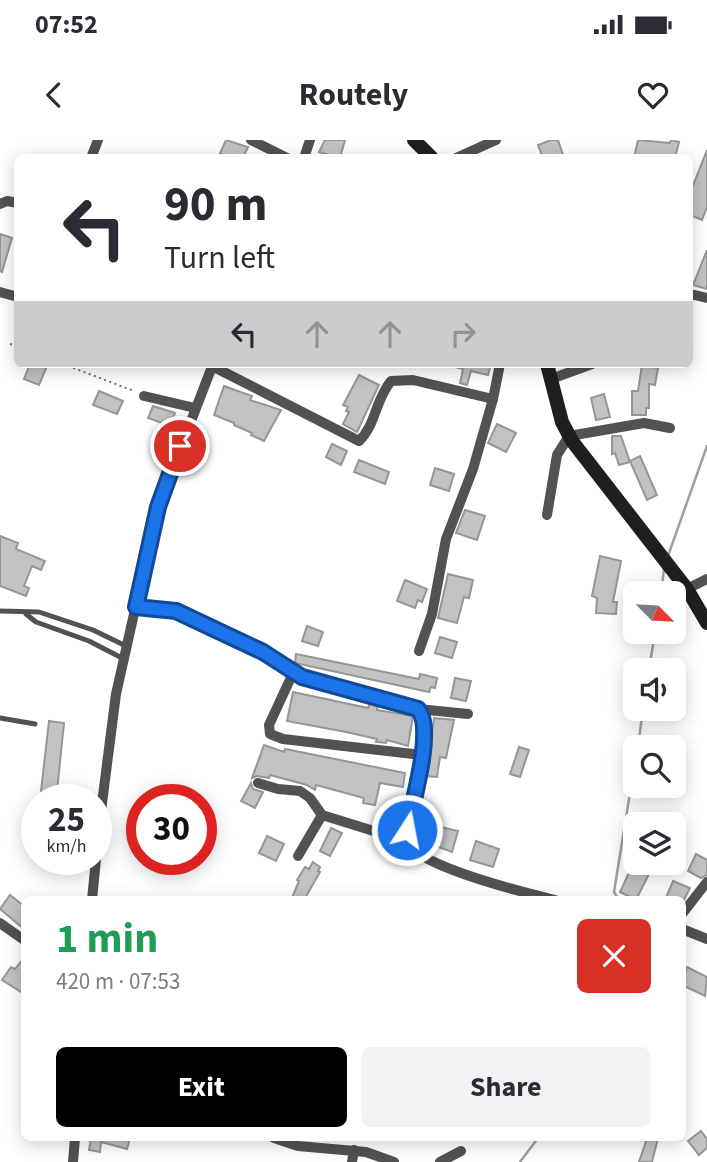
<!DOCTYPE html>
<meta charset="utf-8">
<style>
:root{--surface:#fff;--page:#f2f2f3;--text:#2b2b33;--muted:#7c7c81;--accent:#000}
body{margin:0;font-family:"Source Sans 3",sans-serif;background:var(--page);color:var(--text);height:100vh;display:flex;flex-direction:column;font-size:26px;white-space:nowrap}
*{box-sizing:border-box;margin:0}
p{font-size:23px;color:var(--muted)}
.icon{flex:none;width:38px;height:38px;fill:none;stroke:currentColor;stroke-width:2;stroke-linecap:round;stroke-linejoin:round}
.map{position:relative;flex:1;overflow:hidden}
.drawer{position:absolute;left:21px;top:756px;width:665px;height:245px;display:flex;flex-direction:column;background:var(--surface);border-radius:10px;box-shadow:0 4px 18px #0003}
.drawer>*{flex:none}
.banner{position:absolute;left:14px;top:14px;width:679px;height:214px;border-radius:10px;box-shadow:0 4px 18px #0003;background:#fff;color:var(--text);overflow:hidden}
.needle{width:46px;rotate:114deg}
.buttons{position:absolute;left:623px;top:441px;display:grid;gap:14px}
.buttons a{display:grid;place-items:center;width:63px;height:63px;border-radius:10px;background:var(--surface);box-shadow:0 4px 18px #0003;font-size:35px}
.speed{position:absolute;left:21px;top:644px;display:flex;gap:14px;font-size:35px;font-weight:700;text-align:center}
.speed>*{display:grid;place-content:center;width:91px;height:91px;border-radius:50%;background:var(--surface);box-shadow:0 4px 18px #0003;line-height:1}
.speed small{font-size:18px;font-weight:400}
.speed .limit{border:10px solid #d22;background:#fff;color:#111}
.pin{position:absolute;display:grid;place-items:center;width:60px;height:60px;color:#fff;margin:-30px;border:4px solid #fff;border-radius:50%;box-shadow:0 2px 7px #0007}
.me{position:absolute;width:77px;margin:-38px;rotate:11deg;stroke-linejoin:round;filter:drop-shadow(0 0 5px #0008)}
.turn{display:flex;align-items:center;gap:24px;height:147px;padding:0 35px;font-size:32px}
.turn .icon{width:91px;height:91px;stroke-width:2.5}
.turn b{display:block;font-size:49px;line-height:60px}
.lanes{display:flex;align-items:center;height:66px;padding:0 35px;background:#0003;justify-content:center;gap:35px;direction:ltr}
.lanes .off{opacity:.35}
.round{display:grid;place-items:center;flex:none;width:74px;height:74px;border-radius:10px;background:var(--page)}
.summary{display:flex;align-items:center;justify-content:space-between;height:119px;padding:0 35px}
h1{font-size:42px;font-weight:700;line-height:52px;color:#1e9e55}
.button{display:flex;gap:14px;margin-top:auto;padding:14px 35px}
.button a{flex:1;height:80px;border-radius:10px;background:var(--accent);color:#fff;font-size:28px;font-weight:700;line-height:80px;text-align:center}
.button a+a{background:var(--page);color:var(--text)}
.status{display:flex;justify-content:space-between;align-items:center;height:49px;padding:0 35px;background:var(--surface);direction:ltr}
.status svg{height:19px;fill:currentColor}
header{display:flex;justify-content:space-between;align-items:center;height:91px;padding:0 35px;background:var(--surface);font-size:32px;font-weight:700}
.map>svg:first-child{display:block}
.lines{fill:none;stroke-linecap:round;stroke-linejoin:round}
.stream{stroke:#a0a0a0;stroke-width:2.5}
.building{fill:#c2c2c2;stroke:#969696;stroke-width:2}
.path{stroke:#747474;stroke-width:2;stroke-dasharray:2 3.5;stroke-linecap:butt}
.lane{stroke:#525252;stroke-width:5}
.street{stroke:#525252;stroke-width:10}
.secondary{stroke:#1f1f1f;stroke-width:14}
.route-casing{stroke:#114b97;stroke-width:18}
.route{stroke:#1a73e8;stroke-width:12}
</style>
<div class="status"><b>07:52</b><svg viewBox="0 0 49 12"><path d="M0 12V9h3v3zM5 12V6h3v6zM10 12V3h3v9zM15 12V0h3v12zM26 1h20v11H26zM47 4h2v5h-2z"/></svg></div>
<header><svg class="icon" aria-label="back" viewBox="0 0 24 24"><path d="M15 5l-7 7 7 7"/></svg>Routely<svg class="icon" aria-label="heart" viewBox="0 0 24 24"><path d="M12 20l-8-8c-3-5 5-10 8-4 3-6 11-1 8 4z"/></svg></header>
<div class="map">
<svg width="707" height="1022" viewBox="0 0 707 1022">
<rect width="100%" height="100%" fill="#fff"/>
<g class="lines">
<g class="stream">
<path d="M668,416L707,306"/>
<path d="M661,453L664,429"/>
<path d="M649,530L655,492"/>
<path d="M638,607L643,569"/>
<path d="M619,760L614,752L635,622"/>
<path d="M520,1022L538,998"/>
</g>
</g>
<g class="building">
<path d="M226,0L248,7L243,18H229L220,13Z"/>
<path d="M325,0H345L340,18L319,12Z"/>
<path d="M551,0H558L564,18H543L538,5Z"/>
<path d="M638,0L670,3L671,0L679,2L675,18H634Z"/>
<path d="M707,10V67L702,80L690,75V53Z"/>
<path d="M0,94L12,98L2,132L0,131Z"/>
<path d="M707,110V149L693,145Z"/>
<path d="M30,224L47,226L39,245L24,239Z"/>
<path d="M456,224H491L488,235L471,231L467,245L460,243L463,229L455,227Z"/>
<path d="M642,225L658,228L655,245L649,244V268H646V275H632V251H638Z"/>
<path d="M359,235L379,245L357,292L343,284L349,272L346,271L348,267L343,265Z"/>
<path d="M224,246L252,256L250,260L281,270L264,301L251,295L252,293L234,285V283L214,275Z"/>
<path d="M99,251L123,261L117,274L93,265Z"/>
<path d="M604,254L610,277L596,280L591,258Z"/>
<path d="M153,266L175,273L170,286L148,278Z"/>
<path d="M497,284L516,293L506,312L488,303Z"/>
<path d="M612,296H621L630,322L619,325L615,313L612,314Z"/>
<path d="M332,304L347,311L341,325L326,317Z"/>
<path d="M640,316L657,355L647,360L630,321Z"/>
<path d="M359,320L389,332L385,344L354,332Z"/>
<path d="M435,328L454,334L449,351L430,345Z"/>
<path d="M465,370L485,376L477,400L456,393Z"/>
<path d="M0,396L18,403L16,409L45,421L41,430L32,426L24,446L29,448L26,456L0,446Z"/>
<path d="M600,416L621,421L613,462H617L616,474L596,473L597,458L592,456Z"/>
<path d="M448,434L473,440L469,458L464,457L457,483L438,478Z"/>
<path d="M405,440L427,449L422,462L418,460L415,468L397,461Z"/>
<path d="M307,486L323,492L318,506L302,501Z"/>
<path d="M440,497L457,502L452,518L435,513Z"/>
<path d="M296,514L419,539L420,534L437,538L435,548L431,547L429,552L295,523Z"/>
<path d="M455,538L471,541L466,561L451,558Z"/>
<path d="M293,552L368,568L370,563L378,565L377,570L413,576L408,606L387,600L386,603L376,602L377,599L346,592L287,581Z"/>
<path d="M434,578L454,580L446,618L440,617L437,637L426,636Z"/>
<path d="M49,581L64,583L57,651L56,660H40Z"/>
<path d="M264,605L284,612L285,609L405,633L403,647L380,643L375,665L363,663L364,658L316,645L315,650L307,645L270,635L269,638L257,636L252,638Z"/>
<path d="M519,607L529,610L520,637L510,634Z"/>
<path d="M251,643L253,649L263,652L255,668L241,661Z"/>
<path d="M415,681L458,691L452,712L414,698Z"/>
<path d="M331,688L342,693L330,716L320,711Z"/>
<path d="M267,696L284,704L276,721L259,713Z"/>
<path d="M476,701L499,709L493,727L470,720Z"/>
<path d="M696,714L707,720V735L701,738L688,731Z"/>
<path d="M313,722L320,727L318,731L320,732L304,760H291L299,741L297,740L305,727L309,729Z"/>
<path d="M632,726L649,734L636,760L620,752Z"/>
<path d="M673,741L690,748L684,760H665Z"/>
<path d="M10,755L24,766V789L0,769Z"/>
<path d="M24,818V854L2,840L11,827L15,829Z"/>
<path d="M687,827L707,837L705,856L682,845Z"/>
<path d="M701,991L707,999V1008L699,1015L688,1001Z"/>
<path d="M91,998H130L127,1009L101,1002L100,1012L89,1010Z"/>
<path d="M647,998H658L652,1022H639Z"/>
</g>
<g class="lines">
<g class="path">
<path d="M10,204L18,206"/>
<path d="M63,224L134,251"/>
</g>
<g class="lane">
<path d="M0,471L39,472L93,490L126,506"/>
<path d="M26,474L36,482L89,501L122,518"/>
<path d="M0,578L35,584"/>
</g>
<g class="street">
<path d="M251,0L287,18"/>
<path d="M91,18L98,0"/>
<path d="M304,18L310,0"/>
<path d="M456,18L496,0"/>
<path d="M0,64L7,61L18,63"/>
<path d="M0,152L18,157"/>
<path d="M690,154L707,158"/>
<path d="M212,226L359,301C376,285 375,260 391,241L413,240L493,259"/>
<path d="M551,239L592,224"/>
<path d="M144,256L195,268"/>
<path d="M547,375L557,315L569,296L644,283L670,288"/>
<path d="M687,449L707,439"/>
<path d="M136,467L176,471L263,512L302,536L418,569L468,574"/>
<path d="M419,511L432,474L446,399L473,329L493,259L500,224"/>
<path d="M293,533L269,585L270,594L283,599L422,615"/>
<path d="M418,569C442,598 396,672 408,705C430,729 522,752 555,760"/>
<path d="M258,643L278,649L300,651L310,658L322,675L406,701"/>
<path d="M96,710L116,554L158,367L213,224"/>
<path d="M298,716L322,675"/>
<path d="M92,760L96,719"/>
<path d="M682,774L707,742"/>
<path d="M0,783L24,800"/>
<path d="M682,789L707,799"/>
<path d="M274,998L298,1006L366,1012L394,1022"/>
<path d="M73,1022L75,998"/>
<path d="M352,1022L354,1010"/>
<path d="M440,1022L461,1011"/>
</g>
<g class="secondary">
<path d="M414,0L432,18"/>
<path d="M547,224L562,282L572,301L687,449L707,483"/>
</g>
</g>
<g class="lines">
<g class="route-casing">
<path id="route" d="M180,306L158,367L136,467L176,471L263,512L302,537L418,569C435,589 412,664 407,690"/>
</g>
<use href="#route" class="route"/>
</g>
</svg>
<div class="buttons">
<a><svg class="needle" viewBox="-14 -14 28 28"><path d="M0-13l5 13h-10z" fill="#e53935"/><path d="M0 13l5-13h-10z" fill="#7c7c81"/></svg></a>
<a><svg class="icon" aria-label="sound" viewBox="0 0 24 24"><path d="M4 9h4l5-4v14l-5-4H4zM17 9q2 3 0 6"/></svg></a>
<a><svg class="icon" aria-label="search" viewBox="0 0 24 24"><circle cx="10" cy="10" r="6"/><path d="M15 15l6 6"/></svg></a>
<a><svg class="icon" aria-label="layers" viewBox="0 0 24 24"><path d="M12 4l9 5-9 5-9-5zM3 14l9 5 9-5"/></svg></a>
</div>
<div class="speed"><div>25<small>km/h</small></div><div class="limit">30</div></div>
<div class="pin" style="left:180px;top:306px;background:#d93025"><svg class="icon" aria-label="arrive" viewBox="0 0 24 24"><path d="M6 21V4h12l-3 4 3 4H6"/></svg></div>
<svg class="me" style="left:407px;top:690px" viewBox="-20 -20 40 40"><circle r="17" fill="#1a73e8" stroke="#fff" stroke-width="3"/><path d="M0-11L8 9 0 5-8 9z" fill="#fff"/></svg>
<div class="banner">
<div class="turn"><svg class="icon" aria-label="left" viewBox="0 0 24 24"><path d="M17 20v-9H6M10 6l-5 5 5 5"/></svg><div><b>90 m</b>Turn left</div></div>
<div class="lanes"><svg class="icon" aria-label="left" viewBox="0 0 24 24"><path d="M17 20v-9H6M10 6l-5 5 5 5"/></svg><svg class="icon off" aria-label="ahead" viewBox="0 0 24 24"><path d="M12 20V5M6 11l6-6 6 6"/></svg><svg class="icon off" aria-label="ahead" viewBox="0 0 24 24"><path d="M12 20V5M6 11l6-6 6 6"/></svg><svg class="icon off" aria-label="right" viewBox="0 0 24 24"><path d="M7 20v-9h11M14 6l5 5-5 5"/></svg></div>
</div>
<section class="drawer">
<div class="summary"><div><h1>1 min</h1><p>420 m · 07:53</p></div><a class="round" style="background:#d93025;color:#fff"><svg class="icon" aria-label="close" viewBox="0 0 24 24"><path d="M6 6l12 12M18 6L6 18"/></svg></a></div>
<div class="button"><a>Exit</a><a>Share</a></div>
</section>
</div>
